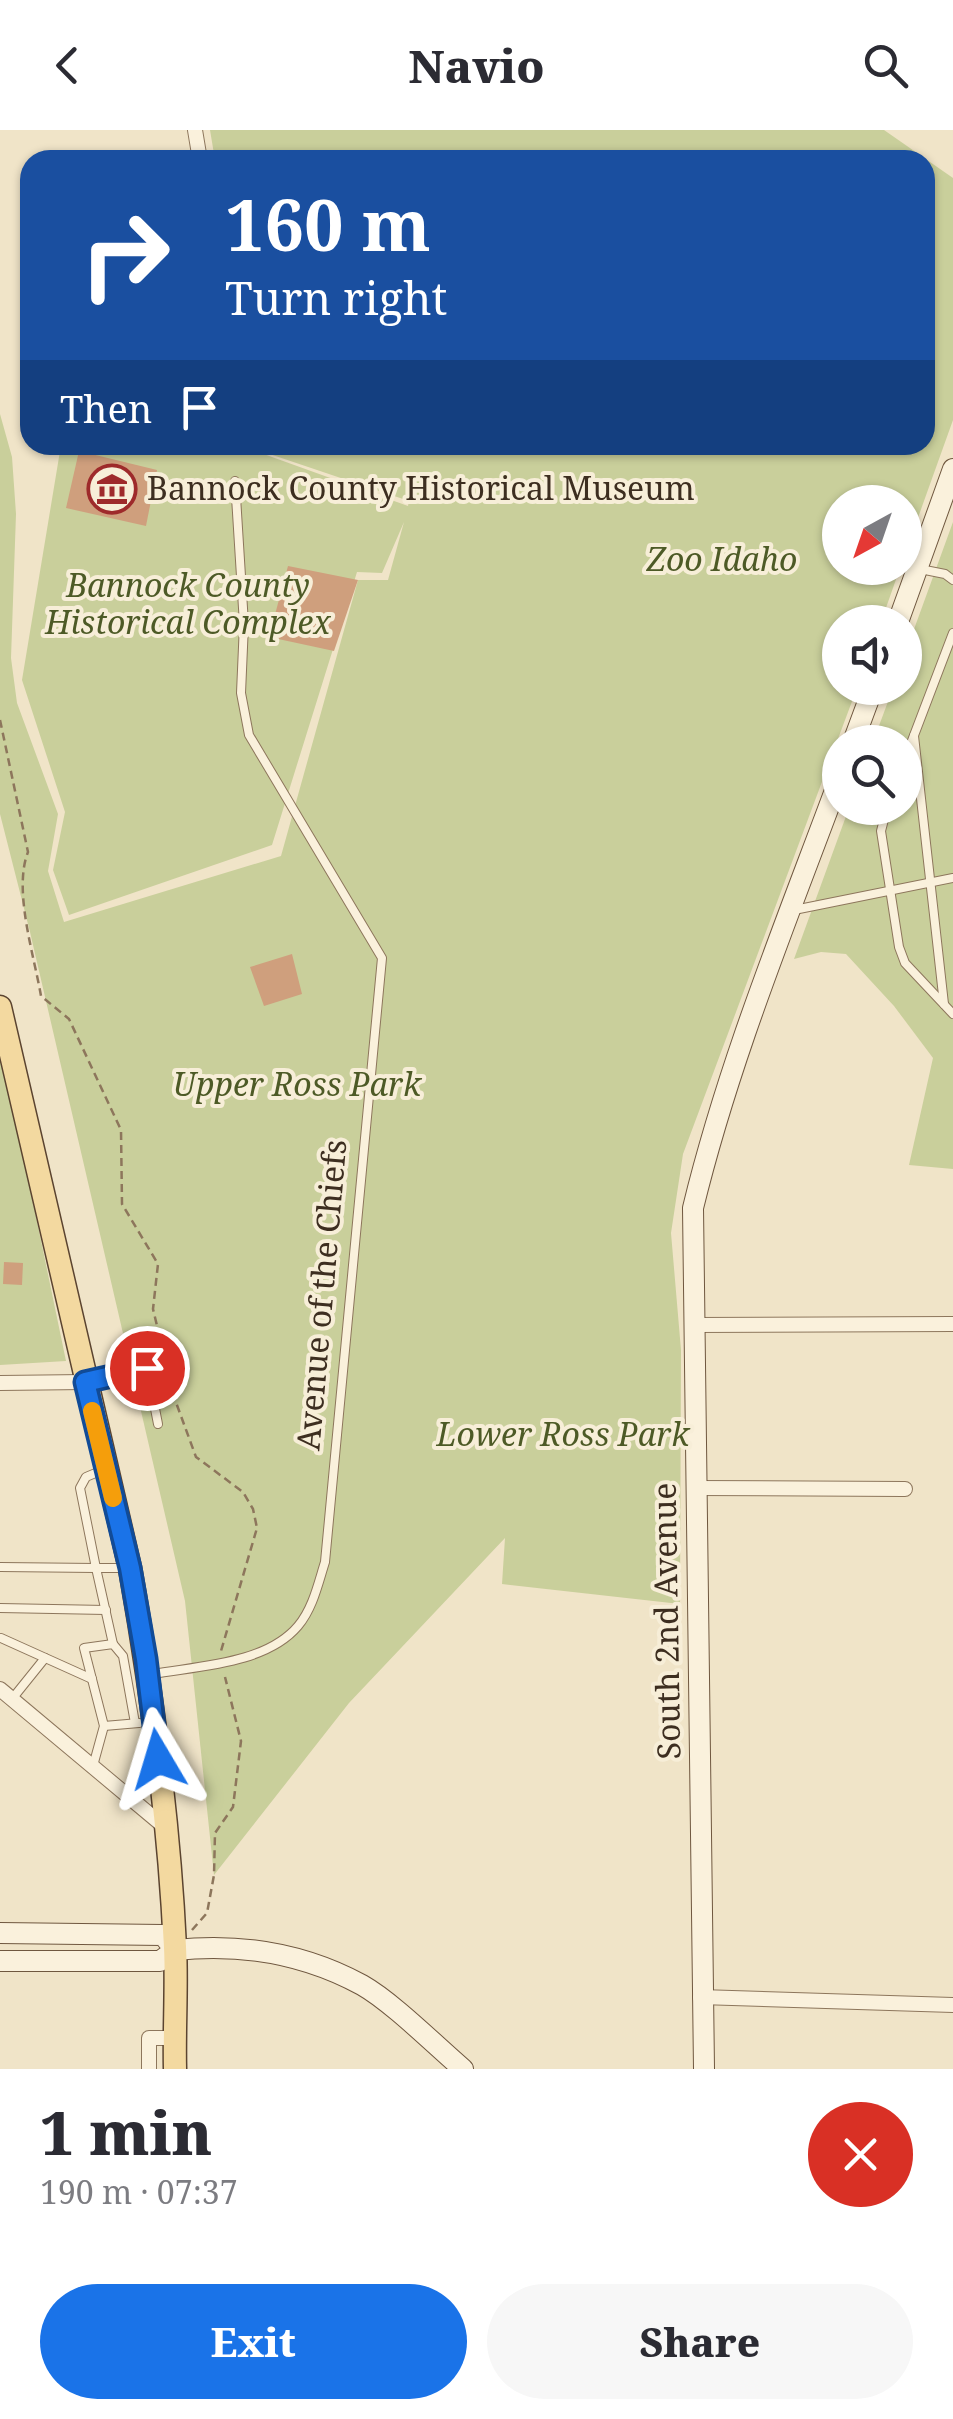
<!DOCTYPE html>
<meta charset="utf-8">
<style>
:root{--surface:#fff;--page:#f7f7f7;--text:#2b2b33;--muted:#7c7c81;--accent:#1a73e8}
body{margin:0;font-family:"Noto Serif",serif;background:var(--page);color:var(--text);height:100vh;display:flex;flex-direction:column;font-size:38px;white-space:nowrap}
*{box-sizing:border-box;margin:0}
p{font-size:32px;color:var(--muted)}
.icon{flex:none;width:55px;height:55px;fill:none;stroke:currentColor;stroke-width:2;stroke-linecap:round;stroke-linejoin:round}
.map{position:relative;height:1939px;overflow:hidden}
.panel{display:flex;flex-direction:column;background:var(--surface);flex:1}
.panel>*{flex:none}
.guide{position:absolute;left:20px;top:20px;width:915px;height:305px;border-radius:30px;box-shadow:0 2px 8px #0004;background:#1a4fa0;color:#fff;overflow:hidden}
.needle{width:65px;rotate:220deg}
.buttons{position:absolute;left:822px;top:355px;display:grid;gap:20px}
.buttons a{display:grid;place-items:center;width:100px;height:100px;border-radius:50%;background:var(--surface);box-shadow:0 2px 8px #0004;font-size:50px}
.pin{position:absolute;display:grid;place-items:center;width:85px;height:85px;color:#fff;margin:-42px;border:5px solid #fff;border-radius:50%;box-shadow:0 2px 10px #0007}
.me{position:absolute;width:110px;margin:-55px;rotate:353deg;stroke-linejoin:round;filter:drop-shadow(0 0 8px #0008)}
.turn{display:flex;align-items:center;gap:35px;height:210px;padding:0 40px;font-size:45px}
.turn .icon{width:130px;height:130px;stroke-width:2.5}
.turn b{display:block;font-size:70px;line-height:85px}
.then{display:flex;align-items:center;height:95px;padding:0 40px;background:#0003;gap:20px;font-size:38px}
.round{display:grid;place-items:center;flex:none;width:105px;height:105px;border-radius:52px;background:var(--page)}
.head{display:flex;align-items:center;justify-content:space-between;height:170px;padding:0 40px}
h1{font-size:60px;font-weight:800;line-height:75px}
.cta{display:flex;gap:20px;margin-top:auto;padding:20px 40px}
.cta a{flex:1;height:115px;border-radius:60px;background:var(--accent);color:#fff;font-size:40px;font-weight:800;line-height:115px;text-align:center}
.cta a+a{background:var(--page);color:var(--text)}
header{display:flex;justify-content:space-between;align-items:center;height:130px;padding:0 40px;background:var(--surface);font-size:45px;font-weight:800}
.map>svg:first-child{display:block}
.green{fill:#c9cf9b}
.building{fill:#cf9f7d}
.lines{fill:none;stroke-linecap:round;stroke-linejoin:round}
.lane-casing{stroke:#8d765c;stroke-width:10}
.street-casing{stroke:#8d765c;stroke-width:16}
.secondary-casing{stroke:#6f573f;stroke-width:22}
.primary-casing{stroke:#5b4430;stroke-width:25}
.path{stroke:#8d765c;stroke-width:2.5;stroke-dasharray:8 5;stroke-linecap:butt}
.lane{stroke:#faf1dc;stroke-width:8}
.street{stroke:#faf1dc;stroke-width:14}
.secondary{stroke:#faf1dc;stroke-width:20}
.primary{stroke:#f3d9a0;stroke-width:22}
.route-casing{stroke:#114b97;stroke-width:25}
.route{stroke:#1a73e8;stroke-width:18}
.slow{stroke:#f59e0b;stroke-width:18}
.labels{text-anchor:middle;stroke-width:8;stroke-linejoin:round;paint-order:stroke}
.poi-label{font-size:32px;fill:#3d2e20;stroke:#f7eed8;text-anchor:start}
.park-label{font-size:32px;font-style:italic;fill:#4d5a26;stroke:#f7eed8}
.street-label{font-size:32px;fill:#3d2e20;stroke:#f7eed8}
</style>
<header><svg class="icon" aria-label="back" viewBox="0 0 24 24"><path d="M15 5l-7 7 7 7"/></svg>Navio<svg class="icon" aria-label="search" viewBox="0 0 24 24"><circle cx="10" cy="10" r="6"/><path d="M15 15l6 6"/></svg></header>
<div class="map">
<svg width="953" height="1939" viewBox="0 0 953 1939">
<rect width="100%" height="100%" fill="#f0e4c8"/>
<g class="green">
<path d="M210,0H884L953,48V290L905,424V372H840V438H900L881,492H840V558H857L683,1024L671,1103L681,1220L680,1474L502,1454L505,1408L349,1573L214,1745L185,1471L30,802L0,684V284L12,327L16,384L11,528L17,573L58,684L48,741L64,792L281,726L358,450H388L404,392L382,443L357,442L272,715L69,785L53,740L65,682L22,550L61,315L244,317L408,376L409,371L252,318V315H925V30H215Z"/>
<path d="M953,392V1039L909,1035L933,928L894,876L846,824L821,822L794,829L849,678H905V612H873L893,558H905V524Z"/>
<path d="M0,913L66,1231L0,1235Z"/>
</g>
<g class="building">
<path d="M79,321L157,340L146,396L66,378Z"/>
<path d="M288,436L358,450L334,521L269,507Z"/>
<path d="M292,824L302,864L264,876L250,837Z"/>
<path d="M4,1132L23,1133L22,1155L3,1154Z"/>
</g>
<g class="lines">
<g class="lane-casing">
<g id="lane">
<path d="M920,439L945,444L953,450"/>
<path d="M914,606L944,874"/>
<path d="M905,629L953,503"/>
<path d="M887,678L881,701L899,817L905,833L953,884"/>
<path d="M794,780L953,748"/>
<path d="M90,1251L147,1238L158,1294"/>
<path d="M0,1437L96,1438L80,1358L86,1347L105,1339"/>
<path d="M0,1478L106,1480"/>
<path d="M1,1508L92,1549"/>
<path d="M113,1514L96,1438H128"/>
<path d="M153,1544C198,1536 266,1534 298,1496C313,1478 318,1454 325,1432L382,828L249,605L241,563L244,494L235,351"/>
<path d="M12,1569L45,1528"/>
<path d="M104,1596L139,1593"/>
<path d="M93,1636L104,1596L84,1518L113,1514L123,1526L135,1593"/>
</g>
</g>
<g class="street-casing">
<g id="street">
<path d="M195,0L200,30"/>
<path d="M695,1195L953,1194"/>
<path d="M0,1253L85,1252"/>
<path d="M695,1358L905,1359"/>
<path d="M0,1559L166,1698"/>
<path d="M700,1867L953,1875"/>
<path d="M149,1939V1908H174"/>
</g>
</g>
<g class="secondary-casing">
<g id="secondary">
<path d="M898,492L953,339"/>
<path d="M853,612L873,558"/>
<path d="M0,1803L163,1805L175,1820"/>
<path d="M175,1820C241,1813 303,1823 362,1855C392,1872 435,1915 463,1939"/>
<path d="M0,1831H160L175,1820"/>
<path d="M704,1939L693,1078C729,930 787,790 840,647"/>
</g>
</g>
<g class="primary-casing">
<path id="primary" d="M0,877L130,1438C152,1563 169,1690 175,1817C177,1857 174,1898 175,1939"/>
</g>
<g class="path">
<path d="M0,590L28,722C13,760 34,825 41,866L69,889L121,1000L122,1074L158,1134L153,1179L174,1267L196,1327L243,1362L253,1379L257,1398L221,1521"/>
<path d="M192,1800L207,1783L214,1745L215,1703L233,1677L241,1611L225,1547"/>
</g>
<use href="#lane" class="lane"/>
<use href="#street" class="street"/>
<use href="#secondary" class="secondary"/>
<use href="#primary" class="primary"/>
</g>
<g class="lines">
<g class="route-casing">
<path id="route" d="M147,1238L85,1252L130,1438L146,1529L158,1629"/>
</g>
<use href="#route" class="route"/>
<path class="slow" d="M92,1281L113,1368"/>
</g>
<defs>
<g id="museum-ring" transform="scale(2.5)"><circle r="9.5" fill="#f7eed8" stroke="#9e2a2b" stroke-width="1.5"/><path d="M0-6L6-3V-2H-6V-3ZM-5-1h2V3h-2ZM-1-1h2V3h-2ZM3-1h2V3H3ZM-6 4H6V6H-6Z" fill="#9e2a2b"/></g>
</defs>
<g fill-rule="evenodd">
<use href="#museum-ring" x="112" y="359"/>
</g>
<g class="labels">
<g class="poi-label">
<text x="147" y="370">Bannock County Historical Museum</text>
</g>
<g class="park-label">
<text x="722" y="441">Zoo Idaho</text>
<text x="188" y="467">Bannock County<tspan x="188" dy="37">Historical Complex</tspan></text>
<text x="297" y="966">Upper Ross Park</text>
<text x="563" y="1316">Lower Ross Park</text>
</g>
<g class="street-label">
<text transform="translate(322 1165) rotate(-85)" y="11">Avenue of the Chiefs</text>
<text transform="translate(667 1491) rotate(-91)" y="11">South 2nd Avenue</text>
</g>
</g>
</svg>
<div class="buttons">
<a><svg class="needle" viewBox="-14 -14 28 28"><path d="M0-13l5 13h-10z" fill="#e53935"/><path d="M0 13l5-13h-10z" fill="#7c7c81"/></svg></a>
<a><svg class="icon" aria-label="sound" viewBox="0 0 24 24"><path d="M4 9h4l5-4v14l-5-4H4zM17 9q2 3 0 6"/></svg></a>
<a><svg class="icon" aria-label="search" viewBox="0 0 24 24"><circle cx="10" cy="10" r="6"/><path d="M15 15l6 6"/></svg></a>
</div>
<div class="pin" style="left:147px;top:1238px;background:#d93025"><svg class="icon" aria-label="arrive" viewBox="0 0 24 24"><path d="M6 21V4h12l-3 4 3 4H6"/></svg></div>
<svg class="me" style="left:158px;top:1629px" viewBox="-20 -20 40 40"><path d="M0-17L14 15 0 8-14 15z" fill="#1a73e8" stroke="#fff" stroke-width="4"/></svg>
<div class="guide">
<div class="turn"><svg class="icon" aria-label="right" viewBox="0 0 24 24"><path d="M7 20v-9h11M14 6l5 5-5 5"/></svg><div><b>160 m</b>Turn right</div></div>
<div class="then">Then<svg class="icon" aria-label="arrive" viewBox="0 0 24 24"><path d="M6 21V4h12l-3 4 3 4H6"/></svg></div>
</div>
</div>
<section class="panel">
<div class="head"><div><h1>1 min</h1><p>190 m · 07:37</p></div><a class="round" style="background:#d93025;color:#fff"><svg class="icon" aria-label="close" viewBox="0 0 24 24"><path d="M6 6l12 12M18 6L6 18"/></svg></a></div>
<div class="cta"><a>Exit</a><a>Share</a></div>
</section>
